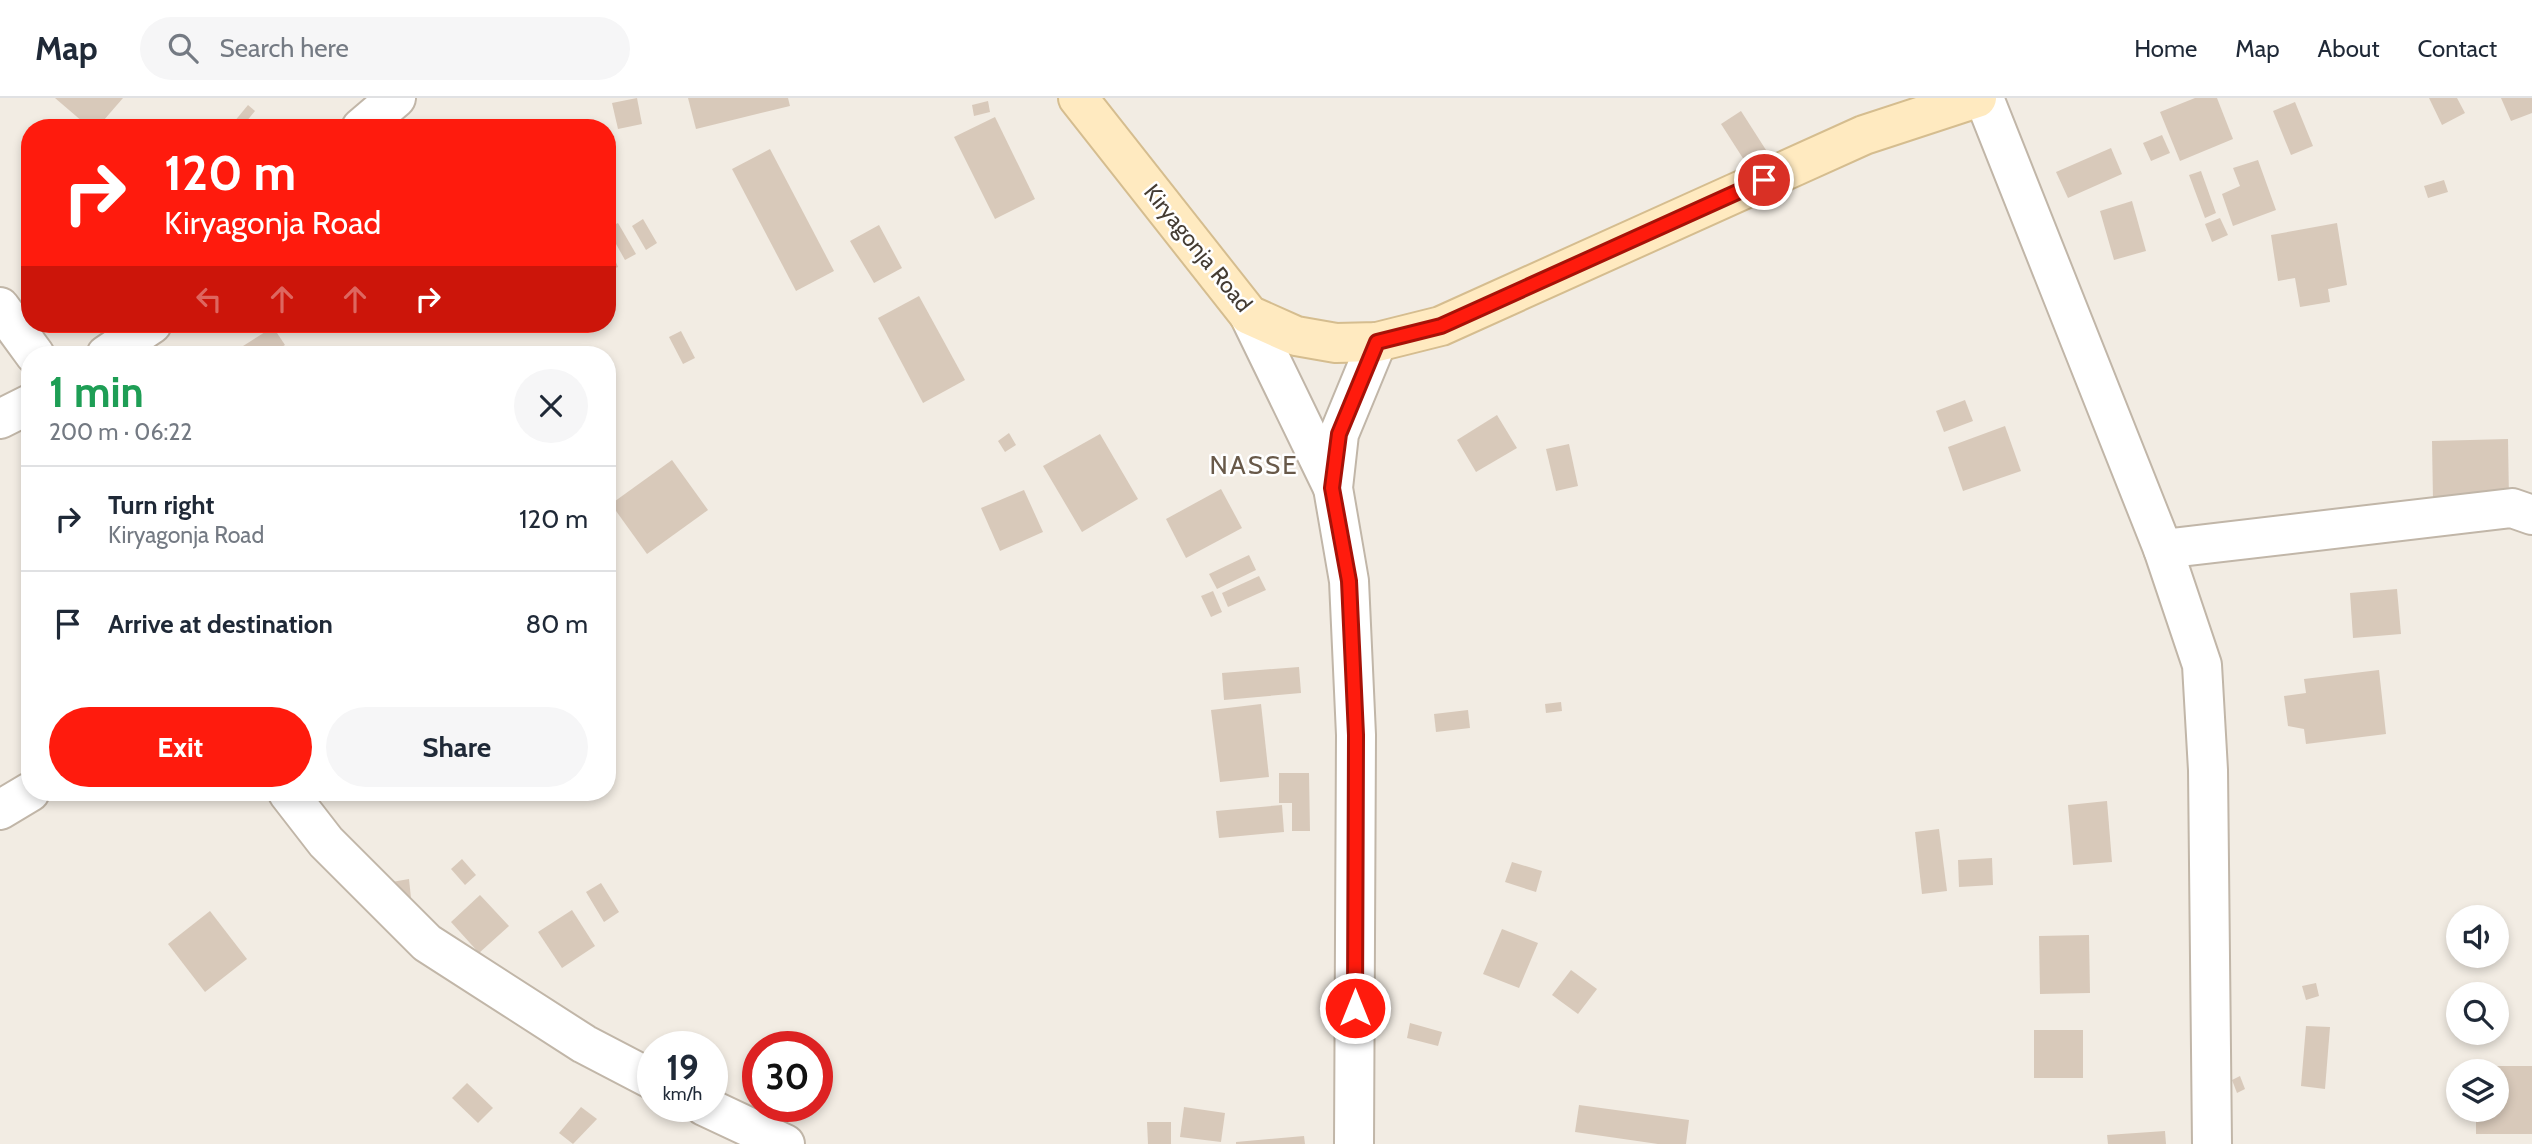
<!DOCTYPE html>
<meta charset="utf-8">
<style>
:root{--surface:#fff;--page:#f6f6f7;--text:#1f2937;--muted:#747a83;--line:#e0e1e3;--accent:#ff1b0d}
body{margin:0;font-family:Cabin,sans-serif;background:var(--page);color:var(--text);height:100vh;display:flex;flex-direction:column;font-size:26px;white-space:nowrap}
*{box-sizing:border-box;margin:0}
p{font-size:23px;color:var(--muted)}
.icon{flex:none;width:38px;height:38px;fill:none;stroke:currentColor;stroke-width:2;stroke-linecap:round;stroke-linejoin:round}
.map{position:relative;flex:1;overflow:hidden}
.side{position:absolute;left:21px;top:248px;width:595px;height:455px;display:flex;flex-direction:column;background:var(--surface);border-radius:28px;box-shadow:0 4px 10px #0003}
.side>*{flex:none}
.banner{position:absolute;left:21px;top:21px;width:595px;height:214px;border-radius:28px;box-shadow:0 4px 10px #0003;background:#ff1b0d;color:#fff;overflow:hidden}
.buttons{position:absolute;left:2446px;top:807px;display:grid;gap:14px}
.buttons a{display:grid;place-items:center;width:63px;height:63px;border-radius:50%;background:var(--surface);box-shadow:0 4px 10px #0003;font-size:35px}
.speed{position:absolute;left:637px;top:933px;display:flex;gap:14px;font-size:35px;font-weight:700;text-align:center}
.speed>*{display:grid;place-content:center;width:91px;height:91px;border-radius:50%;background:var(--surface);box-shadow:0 4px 10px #0003;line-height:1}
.speed small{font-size:18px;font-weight:400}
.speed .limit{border:10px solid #d22;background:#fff;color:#111}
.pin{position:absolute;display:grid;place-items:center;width:60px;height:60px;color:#fff;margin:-30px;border:4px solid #fff;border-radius:50%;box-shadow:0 2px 7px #0007}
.me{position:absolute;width:77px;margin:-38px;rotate:0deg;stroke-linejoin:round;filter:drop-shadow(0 0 5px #0008)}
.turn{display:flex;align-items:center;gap:24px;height:147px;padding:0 28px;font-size:32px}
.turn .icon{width:91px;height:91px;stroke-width:2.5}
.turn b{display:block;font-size:49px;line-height:60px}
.lanes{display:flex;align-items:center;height:66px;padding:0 28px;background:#0003;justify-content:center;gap:35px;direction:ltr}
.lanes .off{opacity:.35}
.round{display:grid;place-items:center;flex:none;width:74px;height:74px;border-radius:37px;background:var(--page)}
.overview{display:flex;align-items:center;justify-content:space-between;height:119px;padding:0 28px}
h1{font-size:42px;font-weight:700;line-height:52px;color:#1e9e55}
.primary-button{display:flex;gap:14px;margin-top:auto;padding:14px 28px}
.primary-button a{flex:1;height:80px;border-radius:42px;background:var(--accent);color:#fff;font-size:28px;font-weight:700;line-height:80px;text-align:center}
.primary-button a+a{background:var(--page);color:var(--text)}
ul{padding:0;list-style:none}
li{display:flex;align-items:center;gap:21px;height:105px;padding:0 28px;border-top:2px solid var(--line)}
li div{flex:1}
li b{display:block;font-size:26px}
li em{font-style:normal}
header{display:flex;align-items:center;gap:42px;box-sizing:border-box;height:98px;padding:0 35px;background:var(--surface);border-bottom:2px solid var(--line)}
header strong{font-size:33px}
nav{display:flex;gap:38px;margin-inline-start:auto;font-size:24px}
.search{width:490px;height:63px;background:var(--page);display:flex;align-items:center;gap:18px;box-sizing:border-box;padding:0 24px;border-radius:38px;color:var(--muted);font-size:26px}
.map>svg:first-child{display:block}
.building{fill:#d8c9ba}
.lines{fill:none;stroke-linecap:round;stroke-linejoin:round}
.street-casing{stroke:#c1b6a8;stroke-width:42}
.secondary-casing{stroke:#d5bd8f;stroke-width:42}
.street{stroke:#fff;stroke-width:38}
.secondary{stroke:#ffeac0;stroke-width:38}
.route-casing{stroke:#a61208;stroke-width:18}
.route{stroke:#ff1b0d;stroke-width:12}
.labels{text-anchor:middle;stroke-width:5;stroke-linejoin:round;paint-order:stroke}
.street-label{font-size:23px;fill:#443c33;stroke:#fff}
.quarter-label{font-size:26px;letter-spacing:2px;fill:#685949;stroke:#fff}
</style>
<header>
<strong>Map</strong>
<div class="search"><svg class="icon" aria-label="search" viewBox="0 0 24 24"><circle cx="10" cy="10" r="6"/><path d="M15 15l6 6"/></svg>Search here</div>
<nav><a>Home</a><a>Map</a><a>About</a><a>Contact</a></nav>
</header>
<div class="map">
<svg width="2532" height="1046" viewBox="0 0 2532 1046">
<rect width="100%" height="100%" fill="#f2ece3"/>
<g class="building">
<path d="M55,0H123L97,30H90Z"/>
<path d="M637,0L642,26L618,31L612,5Z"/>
<path d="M688,0H788L790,8L696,31Z"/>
<path d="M2195,0H2217L2233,41L2180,63L2160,14Z"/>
<path d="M2429,0H2457L2465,15L2442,27Z"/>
<path d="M2501,0H2532V15L2511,23Z"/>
<path d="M988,3L990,14L974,18L972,7Z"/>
<path d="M2295,4L2313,48L2291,57L2273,13Z"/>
<path d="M248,7L255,13L241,30H229Z"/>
<path d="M1741,13L1766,52L1746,65L1721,26Z"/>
<path d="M995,19L1035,101L995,121L954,39Z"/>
<path d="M2162,37L2170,55L2151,63L2143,45Z"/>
<path d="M2111,50L2122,76L2068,100L2056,74Z"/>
<path d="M770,51L834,173L796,193L732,71Z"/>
<path d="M2258,62L2276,112L2233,128L2222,96L2240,88L2233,70Z"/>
<path d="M2201,73L2216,115L2205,120L2189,77Z"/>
<path d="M2444,82L2448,94L2428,100L2424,88Z"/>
<path d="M2132,103L2146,153L2114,162L2100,113Z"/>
<path d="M2220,120L2228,137L2212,144L2205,126Z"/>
<path d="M643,121L657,145L646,152L632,128Z"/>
<path d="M618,125L636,156L625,162L607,130Z"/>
<path d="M2337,125L2347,187L2328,191L2330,204L2300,209L2295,180L2278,183L2271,137Z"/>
<path d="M879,127L902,170L874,185L850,143Z"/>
<path d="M607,143L618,169L607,173Z"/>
<path d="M919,198L965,282L923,305L878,220Z"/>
<path d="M273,229L285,247L269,257H229Z"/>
<path d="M681,233L695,260L683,266L669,239Z"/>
<path d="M1965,302L1973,323L1944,334L1936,313Z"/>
<path d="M1497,317L1517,350L1476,374L1457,342Z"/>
<path d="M2005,328L2021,373L1963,393L1948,349Z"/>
<path d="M1009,335L1016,347L1005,354L998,343Z"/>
<path d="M1100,336L1138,401L1082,434L1043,368Z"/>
<path d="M2508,341L2509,402L2433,403L2432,343Z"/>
<path d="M1569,346L1578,388L1556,393L1546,351Z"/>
<path d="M672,362L708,412L647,456L611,406Z"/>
<path d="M1221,391L1242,430L1186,460L1166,421Z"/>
<path d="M1024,392L1043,434L1000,453L981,410Z"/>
<path d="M1249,457L1256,472L1217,491L1209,476Z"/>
<path d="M1259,478L1266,492L1228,509L1222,495Z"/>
<path d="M2397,491L2401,536L2353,540L2350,495Z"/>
<path d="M1213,493L1222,514L1211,519L1201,498Z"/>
<path d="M1299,569L1301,595L1224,602L1222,575Z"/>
<path d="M2379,572L2386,636L2306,646L2304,631L2288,628L2284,598L2306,595L2304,581Z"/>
<path d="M1561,604L1562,613L1546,615L1545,606Z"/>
<path d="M1261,606L1269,679L1220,684L1211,612Z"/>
<path d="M1468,612L1470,630L1436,634L1434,616Z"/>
<path d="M1279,675H1309L1310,733H1292V705H1279Z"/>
<path d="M2107,703L2112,764L2073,767L2068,707Z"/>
<path d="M1282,707L1284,734L1219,740L1216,713Z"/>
<path d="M1939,731L1947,793L1922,796L1915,734Z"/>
<path d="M1992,760L1993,787L1959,789L1958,762Z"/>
<path d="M462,761L476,777L465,787L451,771Z"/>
<path d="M1512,764L1542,773L1536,794L1505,784Z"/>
<path d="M409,781L411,800L394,803L392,784Z"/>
<path d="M601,785L619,814L604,824L586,794Z"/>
<path d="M480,797L509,828L479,855L451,824Z"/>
<path d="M572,812L595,848L562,870L538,834Z"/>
<path d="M210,813L247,861L205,894L168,846Z"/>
<path d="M1502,831L1538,845L1519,890L1483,876Z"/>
<path d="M2089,837L2090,895L2040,896L2039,838Z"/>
<path d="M1571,872L1597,891L1578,916L1552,897Z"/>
<path d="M2316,885L2319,898L2306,902L2302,888Z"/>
<path d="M1410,925L1442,934L1438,948L1407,940Z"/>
<path d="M2306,928L2330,929L2325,991L2301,988Z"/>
<rect x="2034" y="932" width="49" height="48"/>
<path d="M2476,968H2532V1036H2476V1012H2497V973H2476Z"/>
<path d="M2240,978L2245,991L2237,995L2232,982Z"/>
<path d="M467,985L493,1010L478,1025L452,1000Z"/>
<path d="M1579,1007L1689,1022L1686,1046H1658L1575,1034Z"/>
<path d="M581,1009L597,1021L573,1046L559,1035Z"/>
<path d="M1184,1009L1225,1015L1221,1044L1180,1039Z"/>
<path d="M1147,1024H1171V1046H1148Z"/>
<path d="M2165,1033L2166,1046H2108L2107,1037Z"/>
<path d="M1304,1038L1305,1046H1236V1044Z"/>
</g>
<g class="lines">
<g class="street-casing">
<g id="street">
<path d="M1984,0L2163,451L2202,567L2208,672L2212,1046"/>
<path d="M361,30L396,0"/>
<path d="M0,209L35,257"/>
<path d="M1249,217L1333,390"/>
<path d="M106,257L152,226"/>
<path d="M0,321L30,306"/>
<path d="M2163,451L2512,410L2532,417"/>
<path d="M288,695L326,744L427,845L584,946L653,982"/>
<path d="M0,712L30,694"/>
<path d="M704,1008L785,1046"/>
<path d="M1354,1046L1356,637L1349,483L1333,390L1339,336L1377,244"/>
</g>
</g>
<g class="secondary-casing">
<path id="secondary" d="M1078,0L1249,217L1296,238L1336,245L1377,244L1441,228L1864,37L1977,0"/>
</g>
<use href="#street" class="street"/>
<use href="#secondary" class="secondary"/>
</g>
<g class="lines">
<g class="route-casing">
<path id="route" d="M1355,910L1356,637L1349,483L1332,390L1339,336L1377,244L1441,228L1764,82"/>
</g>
<use href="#route" class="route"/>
</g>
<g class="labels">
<g class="street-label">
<text transform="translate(1198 150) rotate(51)" y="8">Kiryagonja Road</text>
</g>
<g class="quarter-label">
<text x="1254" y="376">NASSE</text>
</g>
</g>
</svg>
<div class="buttons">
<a><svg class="icon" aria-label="sound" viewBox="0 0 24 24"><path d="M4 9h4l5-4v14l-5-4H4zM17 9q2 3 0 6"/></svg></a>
<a><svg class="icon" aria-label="search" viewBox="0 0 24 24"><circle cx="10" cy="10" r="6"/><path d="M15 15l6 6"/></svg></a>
<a><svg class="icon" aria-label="layers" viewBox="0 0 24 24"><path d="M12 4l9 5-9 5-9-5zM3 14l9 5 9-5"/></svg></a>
</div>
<div class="speed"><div>19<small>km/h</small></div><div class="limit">30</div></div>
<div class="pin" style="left:1764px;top:82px;background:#d93025"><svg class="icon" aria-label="arrive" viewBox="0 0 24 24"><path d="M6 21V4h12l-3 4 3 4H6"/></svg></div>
<svg class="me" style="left:1355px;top:910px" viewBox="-20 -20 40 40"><circle r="17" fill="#ff1b0d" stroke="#fff" stroke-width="3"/><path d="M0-11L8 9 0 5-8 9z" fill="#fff"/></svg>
<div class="banner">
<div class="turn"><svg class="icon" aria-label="right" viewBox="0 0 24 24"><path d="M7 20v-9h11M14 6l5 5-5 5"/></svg><div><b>120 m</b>Kiryagonja Road</div></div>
<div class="lanes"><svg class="icon off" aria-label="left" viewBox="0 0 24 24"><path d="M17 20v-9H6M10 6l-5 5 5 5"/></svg><svg class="icon off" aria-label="ahead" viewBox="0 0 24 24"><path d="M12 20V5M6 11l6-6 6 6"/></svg><svg class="icon off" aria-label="ahead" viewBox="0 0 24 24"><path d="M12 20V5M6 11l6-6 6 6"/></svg><svg class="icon" aria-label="right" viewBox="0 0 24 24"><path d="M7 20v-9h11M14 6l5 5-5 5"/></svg></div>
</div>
<section class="side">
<div class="overview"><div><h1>1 min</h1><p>200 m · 06:22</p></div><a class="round"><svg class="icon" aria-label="close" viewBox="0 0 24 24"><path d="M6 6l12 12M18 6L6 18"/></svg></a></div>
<ul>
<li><svg class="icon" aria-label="right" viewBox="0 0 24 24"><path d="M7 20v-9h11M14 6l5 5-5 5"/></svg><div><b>Turn right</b><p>Kiryagonja Road</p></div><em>120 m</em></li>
<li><svg class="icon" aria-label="arrive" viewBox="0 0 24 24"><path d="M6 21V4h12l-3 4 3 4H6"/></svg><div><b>Arrive at destination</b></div><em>80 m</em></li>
</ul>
<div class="primary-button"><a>Exit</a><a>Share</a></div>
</section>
</div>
